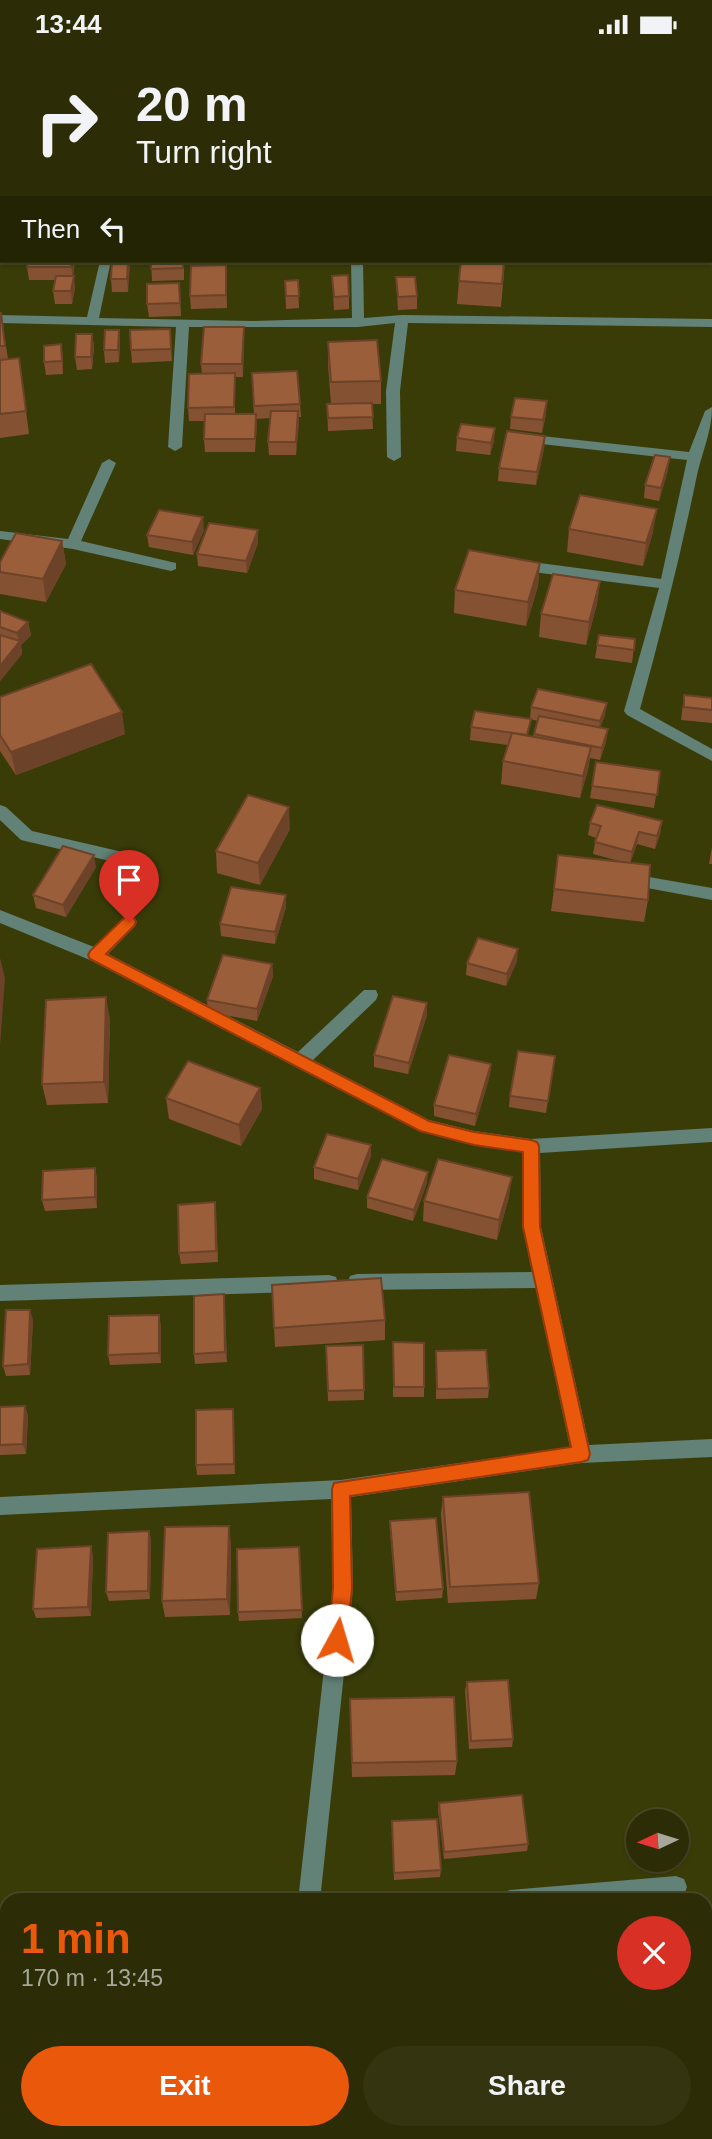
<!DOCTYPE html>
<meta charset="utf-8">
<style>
:root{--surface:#2c2d06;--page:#343510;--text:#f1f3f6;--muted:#a6a89b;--line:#484928;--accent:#ea580c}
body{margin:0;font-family:Arial,sans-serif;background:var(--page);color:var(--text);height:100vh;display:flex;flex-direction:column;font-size:26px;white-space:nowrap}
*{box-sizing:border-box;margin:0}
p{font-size:23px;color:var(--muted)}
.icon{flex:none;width:38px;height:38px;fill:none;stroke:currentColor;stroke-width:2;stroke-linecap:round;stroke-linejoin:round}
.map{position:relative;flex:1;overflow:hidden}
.side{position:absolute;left:0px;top:1844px;width:712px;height:247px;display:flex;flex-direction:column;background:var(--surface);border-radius:21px 21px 0 0;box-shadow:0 2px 5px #0004,0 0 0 2px var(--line)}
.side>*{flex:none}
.banner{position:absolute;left:0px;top:0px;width:712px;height:214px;box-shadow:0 2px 5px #0004,0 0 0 2px var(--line);background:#2c2d06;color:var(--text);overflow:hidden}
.needle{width:46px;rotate:266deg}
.fabs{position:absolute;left:626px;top:1760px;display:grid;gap:14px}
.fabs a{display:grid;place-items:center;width:63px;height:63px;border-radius:50%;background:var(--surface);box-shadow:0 2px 5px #0004,0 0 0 2px var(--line);font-size:35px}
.pin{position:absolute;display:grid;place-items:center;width:60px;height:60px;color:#fff;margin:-72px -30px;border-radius:50% 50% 50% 0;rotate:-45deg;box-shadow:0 0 7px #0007}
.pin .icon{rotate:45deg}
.me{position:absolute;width:77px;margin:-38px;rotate:6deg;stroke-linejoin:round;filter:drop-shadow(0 0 5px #0008)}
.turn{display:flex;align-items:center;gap:24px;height:147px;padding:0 21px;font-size:32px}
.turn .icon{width:91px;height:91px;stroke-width:2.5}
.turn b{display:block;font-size:49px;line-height:60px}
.then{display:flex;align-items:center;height:66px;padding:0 21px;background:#0003;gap:14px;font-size:26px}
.round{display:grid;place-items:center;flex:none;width:74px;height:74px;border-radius:37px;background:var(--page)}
.head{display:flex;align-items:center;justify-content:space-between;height:119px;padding:0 21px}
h1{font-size:42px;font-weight:600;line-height:52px;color:var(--accent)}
.action{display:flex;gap:14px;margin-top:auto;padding:14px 21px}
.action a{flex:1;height:80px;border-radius:42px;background:var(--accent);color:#fff;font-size:28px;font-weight:600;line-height:80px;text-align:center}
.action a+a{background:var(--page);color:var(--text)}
.status{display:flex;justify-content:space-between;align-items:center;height:49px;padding:0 35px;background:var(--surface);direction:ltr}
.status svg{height:19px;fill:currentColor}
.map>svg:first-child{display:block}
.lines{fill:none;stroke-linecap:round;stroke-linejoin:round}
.minor{fill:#628177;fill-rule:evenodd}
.wall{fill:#845232;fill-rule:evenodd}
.shaded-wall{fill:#6c4229}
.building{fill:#9a5f3a;stroke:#6c4229;stroke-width:2}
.route{fill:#ea580c;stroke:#983908;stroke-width:2}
</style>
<div class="status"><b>13:44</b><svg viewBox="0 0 49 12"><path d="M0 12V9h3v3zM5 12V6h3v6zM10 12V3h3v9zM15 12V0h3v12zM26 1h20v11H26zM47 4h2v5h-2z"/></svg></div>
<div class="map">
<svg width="712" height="2090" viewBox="0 0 712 2090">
<rect width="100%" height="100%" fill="#3a3c08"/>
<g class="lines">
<g class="minor">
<path d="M371,0H382L383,2H372Z"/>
<path d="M695,0H705L706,2H695Z"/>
<rect x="710" y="18" width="2" height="9"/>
<path d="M0,76H2L0,86Z"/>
<rect x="710" y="126" width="2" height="7"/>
<path d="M100,212H113L110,216L99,269L252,272L352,269L351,212H363L364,269L402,266L712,270V278L408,274L400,342L401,408L394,412L387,408L386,342L395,274L358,278H189L182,398L175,402L168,398L176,278L0,274V266L87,268Z"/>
<path d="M712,358C712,384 701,405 696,431C680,508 661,584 640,660L712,700V712L627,666L624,662L659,539L517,521L510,516L517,511L661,530L687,411L523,393L516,389L523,385L689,403L705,362Z"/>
<path d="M109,410L116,414L81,492L176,514V520L171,522L73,500L0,490V482L68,490L102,414Z"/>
<path d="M0,756L6,758L32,782L127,804L135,810L127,816L21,791L0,771Z"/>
<path d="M626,824L712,839V851L620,834L618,830Z"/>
<path d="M0,861L94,898L123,869H135L137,873L135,877L108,905L298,1003L364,941H376L378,946L376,951L313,1011L429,1071L474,1082L531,1090L712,1079V1093L540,1104L541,1178L589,1396L712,1390V1408L581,1414L351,1448L353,1539L320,1852H298L333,1539L331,1450L0,1466V1448L341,1431L570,1398L536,1239L357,1241L350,1239L348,1233L350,1227L357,1225L532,1223L523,1178L522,1103L474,1096L419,1082L90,911L0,874Z"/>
<path d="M329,1226L336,1228L338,1234L336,1240L329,1242L0,1252V1236Z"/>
<path d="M676,1827L684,1830L687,1838L684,1846L676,1849L499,1852L502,1844L510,1841Z"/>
<rect x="304" y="2084" width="24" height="6"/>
</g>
</g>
<g class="wall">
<rect x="498" y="0" width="39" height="2"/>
<path d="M28,212H75L73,227L75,239L72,255H55L53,242L56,231H29L27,218Z"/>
<path d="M112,212H129L128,243H112L111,230Z"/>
<path d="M151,212H184V231L152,232Z"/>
<path d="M505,212L501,258L457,255L459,232Z"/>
<path d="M226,216L227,259L191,260L190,247Z"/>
<path d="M332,227L349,247V260L334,261Z"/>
<path d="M396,228L417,247V260L398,261Z"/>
<path d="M298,231L299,259L286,260L285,232Z"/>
<path d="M180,247L181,267L149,268L147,255Z"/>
<path d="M0,264H1L8,310L22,332L29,385L0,389Z"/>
<path d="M244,278L243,328H235V365H254L252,324L300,355L301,368H299L296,406H269L268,393L270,369L256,370L255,403H205L204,390L205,372H189L188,359L202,325L201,315Z"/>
<path d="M170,280L172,312L132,314L131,301Z"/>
<path d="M119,281L120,294L119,313L105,314L104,301Z"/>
<path d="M92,285L94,298L92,320L77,321L75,308Z"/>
<path d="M328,293L381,332V355H372L373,380L328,382L327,355H331L328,316Z"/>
<path d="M63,308V325L46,326L44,313Z"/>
<path d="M546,365L542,384L510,380L511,368Z"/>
<path d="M545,387L544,400L536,436L498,432L499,419Z"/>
<path d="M457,389L494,392L490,406L456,402Z"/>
<path d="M668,421L659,452L644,449L645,436Z"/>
<path d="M569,480L653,483L643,517L567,503Z"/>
<path d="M204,481L193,506L149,498L147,486Z"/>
<path d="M258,481V494L247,524L198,517L197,505Z"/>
<path d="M62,492L66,515L46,553L0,545V513Z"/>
<path d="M540,514L538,537L526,577L454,564L455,541Z"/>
<path d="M600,532L597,555L586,596L539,588L541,565Z"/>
<path d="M0,562L28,573L31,586L21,596L22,605L0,632Z"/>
<path d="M599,586L635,590L632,614L595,609Z"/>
<path d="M684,646L712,649V674L681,671Z"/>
<path d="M0,648L125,685L16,726L0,702Z"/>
<path d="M531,658L605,666L600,679L608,680L606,693L600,711L590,709L588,721L580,749L501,735L503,712L508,696L470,691L471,678L530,670ZM530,670L538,672L533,688L528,687Z"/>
<path d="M660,722L654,759L590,749L592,737Z"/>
<path d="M662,772L660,785L655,800L637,795L630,814L648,851L644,873L551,862L554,840L623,813L593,805L596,789L588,786L590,774Z"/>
<path d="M290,780L260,836L217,824L216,802Z"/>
<path d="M712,798V815H709Z"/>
<path d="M96,818L66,868L36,859L33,846Z"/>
<path d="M286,846V858L275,895L221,887L220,875Z"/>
<path d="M517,912L506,937L466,926L467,914Z"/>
<path d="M272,915L273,927L257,972L208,963L207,951Z"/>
<path d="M427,954V966L408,1025L374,1018V1006Z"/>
<path d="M110,970L108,1054L47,1056L42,1035Z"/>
<path d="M555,1007L546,1064L509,1058L510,1047Z"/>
<path d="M491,1015L490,1026L475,1077L434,1067V1056Z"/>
<path d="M260,1039L262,1060L241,1097L169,1070L166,1049Z"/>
<path d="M371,1096V1107L358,1141L314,1130V1118Z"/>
<path d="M95,1119L97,1130V1159L45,1162L42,1151Z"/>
<path d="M427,1134L413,1172L367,1159V1148Z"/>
<path d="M509,1148L497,1191L423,1172L424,1152Z"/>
<path d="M216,1164L218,1213L181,1215L179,1204Z"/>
<path d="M272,1236L385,1271V1291L275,1298Z"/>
<path d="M224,1245L227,1313L195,1315L194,1305Z"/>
<path d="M33,1271L30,1326L6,1327L3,1317Z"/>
<path d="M161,1276V1314L110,1316L108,1306Z"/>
<path d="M393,1293L424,1338V1348H393Z"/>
<path d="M363,1296L364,1351L328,1352L326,1297Z"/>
<path d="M436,1302L489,1339L488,1349L436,1350Z"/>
<path d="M25,1357L28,1367L26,1405L0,1406V1358Z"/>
<path d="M233,1360L235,1425L197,1426L196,1416Z"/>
<path d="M443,1448L539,1534L536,1550L448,1554L441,1465Z"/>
<path d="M390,1472L443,1540L442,1549L396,1552L390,1482Z"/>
<path d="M149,1482L151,1491L150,1550L109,1552L106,1543Z"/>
<path d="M231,1494L230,1566L165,1568L162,1552Z"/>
<path d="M299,1498L302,1569L239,1572L238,1563Z"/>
<path d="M93,1506L91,1567L36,1569L33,1560Z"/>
<path d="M467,1633L513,1690L512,1698L469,1700L465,1641Z"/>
<path d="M350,1650L457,1712L455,1726L352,1728Z"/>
<path d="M439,1754L528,1795L527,1802L444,1810L438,1761Z"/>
<path d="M392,1772L441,1821L440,1828L394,1831Z"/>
</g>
<g class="shaded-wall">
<path d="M72,212H75L73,228L74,227L75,239L72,255L71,242L73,230L71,218Z"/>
<path d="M128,212H129L130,218L128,243L127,230Z"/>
<path d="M244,278V291L243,328L242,315Z"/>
<path d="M119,281L120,294L119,313L118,301Z"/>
<path d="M92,285L94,298L92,320L91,308Z"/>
<path d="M61,295L63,308V325L62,312Z"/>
<path d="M547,352L546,365L542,384L543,371Z"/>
<path d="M298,362L299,375L296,406V393Z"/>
<path d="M256,365L257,378L255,403V390Z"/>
<path d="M495,379L494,392L490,406L491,394Z"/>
<path d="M545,387L544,400L536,436L537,423Z"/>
<path d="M670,408L668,421L659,452L661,439Z"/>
<path d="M657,460L653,483L643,517L646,494Z"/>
<path d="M203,468L204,481L193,506L192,493Z"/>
<path d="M258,481V494L247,524L246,512Z"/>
<path d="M62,492L66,515L46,553L43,530Z"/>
<path d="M540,514L538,537L526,577L528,553Z"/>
<path d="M600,532L597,555L586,596L589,573Z"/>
<path d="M28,573L31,586L21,596L22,605L0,632V617L19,594L17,584Z"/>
<path d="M607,654L605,666L598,684L600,672Z"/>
<path d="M122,663L125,685L16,726L11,703Z"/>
<path d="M608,680L606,693L600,711L602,699Z"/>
<path d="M591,698L588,721L580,749L583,727Z"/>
<path d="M289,758L290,780L260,836L258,814Z"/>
<path d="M662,772L660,785L655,800L657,787Z"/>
<path d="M639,783L637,795L630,815L632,803Z"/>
<path d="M94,806L96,818L66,868L63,856Z"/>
<path d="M286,846V858L275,895V883Z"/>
<path d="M518,900L517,912L506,937L507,925Z"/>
<path d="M0,909L5,929L0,997Z"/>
<path d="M272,915L273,927L257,972V960Z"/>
<path d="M106,948L110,970L108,1054L104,1033Z"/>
<path d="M427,954V966L408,1025L409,1014Z"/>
<path d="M491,1015L490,1026L475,1077L476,1065Z"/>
<path d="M260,1039L262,1060L241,1097L239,1076Z"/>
<path d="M371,1096V1107L358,1141V1130Z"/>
<path d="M95,1119L97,1130V1159L95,1148Z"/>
<path d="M428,1123L427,1134L413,1172L414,1161Z"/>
<path d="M512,1128L509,1148L497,1191L499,1171Z"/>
<path d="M224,1245L225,1256L227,1313L225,1303Z"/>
<path d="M30,1261L33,1271L30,1326L28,1315Z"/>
<path d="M159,1266L161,1276V1314L159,1304Z"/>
<path d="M25,1357L28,1367L26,1405L23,1395Z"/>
<path d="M233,1360L234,1370L235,1425L234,1415Z"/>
<path d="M229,1477L231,1494L230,1566L227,1550Z"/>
<path d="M149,1482L151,1491L150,1550L148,1542Z"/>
<path d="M91,1497L93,1506L91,1567L88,1558Z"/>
</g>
<g class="building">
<path d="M28,212H72L71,218H27Z"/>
<path d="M112,212H128L127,230H111Z"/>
<path d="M151,212H183V219L151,220Z"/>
<path d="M461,212H504L502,235L459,232Z"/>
<path d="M226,216V246L190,247L191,217Z"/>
<path d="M348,226L349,247L334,248L332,227Z"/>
<path d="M56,227H74L71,242H53Z"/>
<path d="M396,228H415L417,247L398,248Z"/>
<path d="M298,231L299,247H286L285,232Z"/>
<path d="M179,234L180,254L147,255V235Z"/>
<path d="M0,264H1L5,297H0Z"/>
<path d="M204,278H244L242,315H201Z"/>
<path d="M170,280L171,300L131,301L130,281Z"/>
<path d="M105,281H119L118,301H104Z"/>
<path d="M76,285H92L91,308H75Z"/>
<path d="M377,291L381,332L331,333L328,293Z"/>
<path d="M61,295L62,312L44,313V297Z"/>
<path d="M19,309L26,362L0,365V311Z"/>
<path d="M297,322L300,355L254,357L252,324Z"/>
<path d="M235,324L234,358L188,359L189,325Z"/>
<path d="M515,349L547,352L543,371L511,368Z"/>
<path d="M372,354L373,368L328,369L327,355Z"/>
<path d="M271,362H298L296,393H268Z"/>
<path d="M205,365H256L255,390H204Z"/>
<path d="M461,375L495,379L491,394L457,389Z"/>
<path d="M507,382L545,387L537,423L499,419Z"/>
<path d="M655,406L670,408L661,439L645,436Z"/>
<path d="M580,446L657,460L646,494L569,480Z"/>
<path d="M159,461L203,468L192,493L147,486Z"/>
<path d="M209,474L258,481L246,512L197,505Z"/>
<path d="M16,484L62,492L43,530L0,523V513Z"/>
<path d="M469,501L540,514L528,553L455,541Z"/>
<path d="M553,525L600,532L589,573L541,565Z"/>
<path d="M0,562L28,573L17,584L0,578Z"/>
<path d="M0,586L20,592L0,617Z"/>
<path d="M599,586L635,590L634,601L597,596Z"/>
<path d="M91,615L122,663L11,703L0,686V648Z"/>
<path d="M538,640L607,654L600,672L531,658Z"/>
<path d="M684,646L712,649V661L684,658Z"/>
<path d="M475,662L531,670L527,686L471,678Z"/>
<path d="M539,667L608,680L602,699L534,685Z"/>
<path d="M512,684L591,698L583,727L503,712Z"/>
<path d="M596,713L660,722L657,746L592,737Z"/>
<path d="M248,746L289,758L258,814L216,802Z"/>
<path d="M597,756L662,772L657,787L639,783L632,803L595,793L601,777L590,774Z"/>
<path d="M63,797L94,806L63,856L33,846Z"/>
<path d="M558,806L650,816L648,851L554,840Z"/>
<path d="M231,838L286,846L275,883L220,875Z"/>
<path d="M478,889L518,900L507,925L467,914Z"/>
<path d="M223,906L272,915L257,960L207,951Z"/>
<path d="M393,947L427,954L409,1014L374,1006Z"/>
<path d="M106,948L104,1033L42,1035L46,951Z"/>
<path d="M518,1002L555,1007L548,1052L510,1047Z"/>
<path d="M449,1006L491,1015L476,1065L434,1056Z"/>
<path d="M188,1012L260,1039L239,1076L166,1049Z"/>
<path d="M327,1085L371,1096L358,1130L314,1118Z"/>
<path d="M382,1110L428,1123L414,1161L367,1148Z"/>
<path d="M438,1110L512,1128L499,1171L424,1152Z"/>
<path d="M95,1119V1148L42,1151L43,1122Z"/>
<path d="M215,1153L216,1202L179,1204L178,1156Z"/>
<path d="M381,1229L385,1271L274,1279L272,1236Z"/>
<path d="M224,1245L225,1303L194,1305V1247Z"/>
<path d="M6,1261H30L28,1315L3,1317Z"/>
<path d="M159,1266V1304L108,1306L109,1267Z"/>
<path d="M393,1293L424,1294V1338H394Z"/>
<path d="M363,1296L364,1341L328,1342L326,1297Z"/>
<path d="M486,1301L489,1339L437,1340L436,1302Z"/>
<path d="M25,1357L23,1395L0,1396V1358Z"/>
<path d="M233,1360L234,1415L196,1416V1361Z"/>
<path d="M529,1443L539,1534L450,1538L443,1448Z"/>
<path d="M436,1469L443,1540L396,1543L390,1472Z"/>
<path d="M229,1477L227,1550L162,1552L165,1478Z"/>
<path d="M149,1482L148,1542L106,1543L108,1484Z"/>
<path d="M91,1497L88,1558L33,1560L37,1500Z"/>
<path d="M299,1498L302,1561L238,1563L237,1500Z"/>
<path d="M508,1631L513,1690L471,1692L467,1633Z"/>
<path d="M454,1648L457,1712L352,1714L350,1650Z"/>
<path d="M522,1746L528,1795L444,1803L439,1754Z"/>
<path d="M437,1770L441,1821L394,1824L392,1772Z"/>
<path d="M433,2084H469L470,2090H434Z"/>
<path d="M505,2084H540L541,2090H505Z"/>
</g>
<path class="route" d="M129,867L134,869L136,873L134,877L106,905L429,1072L474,1083L531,1091L537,1093L539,1097L540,1178L590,1405L588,1411L581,1413L350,1447L352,1539L347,1591L344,1597L337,1600L330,1597L328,1591L333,1539L332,1440L334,1434L571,1398L523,1178V1103L474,1096L420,1082L90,910L88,906L90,902L124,869Z"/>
</svg>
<div class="fabs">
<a><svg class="needle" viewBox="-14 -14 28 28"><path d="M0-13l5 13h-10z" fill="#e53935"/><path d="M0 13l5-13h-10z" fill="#a6a89b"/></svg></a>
</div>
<div class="pin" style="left:129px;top:873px;background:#d93025"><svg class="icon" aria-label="arrive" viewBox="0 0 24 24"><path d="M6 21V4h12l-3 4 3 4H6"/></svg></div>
<svg class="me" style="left:337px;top:1591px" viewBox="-20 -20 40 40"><circle r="19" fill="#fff"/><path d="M0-13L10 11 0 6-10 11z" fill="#ea580c"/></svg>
<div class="banner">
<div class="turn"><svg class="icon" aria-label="right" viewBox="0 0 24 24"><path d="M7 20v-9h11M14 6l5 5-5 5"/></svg><div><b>20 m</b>Turn right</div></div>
<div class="then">Then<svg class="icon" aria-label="left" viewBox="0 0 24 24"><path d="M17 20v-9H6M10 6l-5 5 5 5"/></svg></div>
</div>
<section class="side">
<div class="head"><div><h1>1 min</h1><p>170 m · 13:45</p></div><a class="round" style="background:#d93025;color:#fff"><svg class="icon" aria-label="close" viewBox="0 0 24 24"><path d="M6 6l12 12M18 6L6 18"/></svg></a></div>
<div class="action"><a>Exit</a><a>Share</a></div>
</section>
</div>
